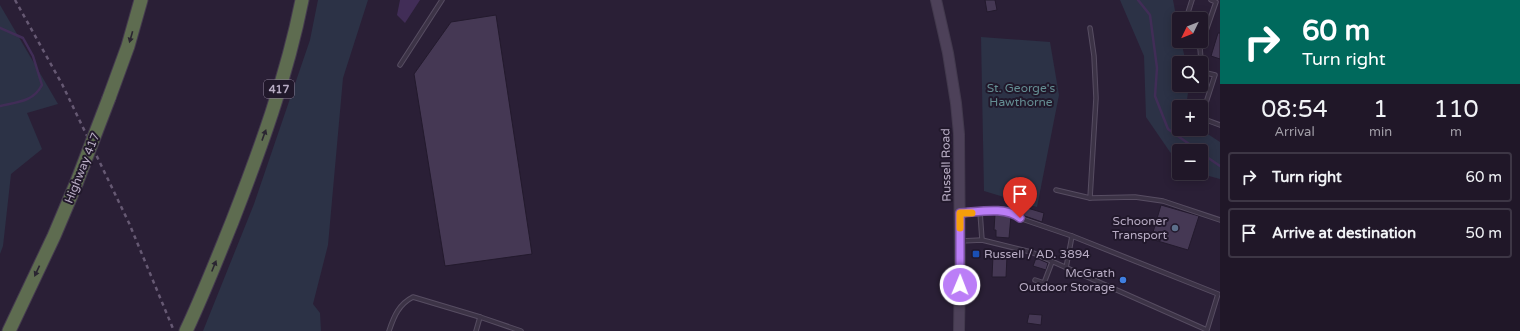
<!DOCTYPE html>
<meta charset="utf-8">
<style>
:root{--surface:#201728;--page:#282030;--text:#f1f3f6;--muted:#a29fa8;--line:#3d3645}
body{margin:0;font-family:"Varela Round",sans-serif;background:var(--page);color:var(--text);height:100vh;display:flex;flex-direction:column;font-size:15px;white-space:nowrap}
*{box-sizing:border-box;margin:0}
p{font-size:13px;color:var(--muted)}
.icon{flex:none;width:22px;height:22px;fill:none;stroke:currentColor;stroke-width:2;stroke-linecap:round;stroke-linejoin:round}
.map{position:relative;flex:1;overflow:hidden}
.drawer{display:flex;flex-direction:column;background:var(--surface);width:300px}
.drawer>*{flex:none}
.banner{background:#00695c;color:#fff;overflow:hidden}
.needle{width:26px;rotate:227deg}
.buttons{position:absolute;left:1172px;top:12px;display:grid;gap:8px}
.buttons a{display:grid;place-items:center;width:36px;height:36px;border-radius:4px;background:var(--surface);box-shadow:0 2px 10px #0003,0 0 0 1px var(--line);font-size:20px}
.pin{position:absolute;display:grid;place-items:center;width:34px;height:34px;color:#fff;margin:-41px -17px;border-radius:50% 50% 50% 0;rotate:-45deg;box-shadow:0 0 4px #0007}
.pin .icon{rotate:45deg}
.me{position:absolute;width:44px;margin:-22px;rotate:1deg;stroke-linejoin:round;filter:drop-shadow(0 0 3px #0008)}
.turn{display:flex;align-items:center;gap:14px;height:84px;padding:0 16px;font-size:18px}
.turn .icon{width:52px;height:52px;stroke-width:2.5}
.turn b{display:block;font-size:28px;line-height:34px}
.eta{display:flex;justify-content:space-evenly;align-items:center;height:68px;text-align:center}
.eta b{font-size:24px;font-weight:600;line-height:28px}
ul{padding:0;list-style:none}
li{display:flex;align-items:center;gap:12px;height:50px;margin:0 8px 6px;padding:0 8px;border:2px solid var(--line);border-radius:4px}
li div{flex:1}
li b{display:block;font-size:15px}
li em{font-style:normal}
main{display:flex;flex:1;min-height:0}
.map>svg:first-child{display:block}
.green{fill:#2c3246}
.water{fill:#412d57}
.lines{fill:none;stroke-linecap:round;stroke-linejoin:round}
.stream{stroke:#412d57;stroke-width:2.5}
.building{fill:#453854;stroke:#231a2d}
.service-casing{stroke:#574d62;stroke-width:5.5}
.secondary-casing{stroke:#42394d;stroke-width:12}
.motorway-casing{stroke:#443a4e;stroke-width:15}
.service{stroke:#3c3346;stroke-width:3.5}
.secondary{stroke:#4d4159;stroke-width:10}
.motorway{stroke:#5e6c50;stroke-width:13}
.rail{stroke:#665973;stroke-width:2.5;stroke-dasharray:4 4;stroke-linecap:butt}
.motorway-bridge-casing{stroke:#443a4e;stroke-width:15;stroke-linecap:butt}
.motorway-bridge{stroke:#5e6c50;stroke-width:13}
.oneway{fill:#2a2531}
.route-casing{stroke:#7a52a1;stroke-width:10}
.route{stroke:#bb7ef7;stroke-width:7}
.slow{stroke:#f59e0b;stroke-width:7}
.service-dot{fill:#5c6f8a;stroke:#21182b;stroke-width:1.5}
.transit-dot{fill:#1a4fb4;stroke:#21182b;stroke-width:1.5}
.shop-dot{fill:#3f7fe0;stroke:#21182b;stroke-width:1.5}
.labels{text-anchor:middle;stroke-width:4;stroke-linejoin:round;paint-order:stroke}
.shield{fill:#21182b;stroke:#8b8096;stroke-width:1}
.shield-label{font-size:11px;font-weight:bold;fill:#b8acc4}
.park-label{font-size:12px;fill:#658e93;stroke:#21182b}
.street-label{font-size:12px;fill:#b8acc4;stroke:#21182b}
.poi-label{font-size:12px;fill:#b8acc4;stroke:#21182b;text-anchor:end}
</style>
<main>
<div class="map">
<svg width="1220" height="331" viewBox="0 0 1220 331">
<rect width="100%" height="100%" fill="#2a1f36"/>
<g class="green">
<path d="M318,0H368L343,78L328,245L313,304L320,313L321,331H203L254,204L310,40Z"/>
<path d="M1120,0H1173L1179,32V41H1181L1186,63H1179V85H1189L1187,100L1188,107H1179V129H1200L1220,142V179L1198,173H1201V151H1179V161L1170,152L1146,117L1144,56Z"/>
<path d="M0,5L58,104L27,113L42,149L11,174L3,246L0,254Z"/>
<path d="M981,37L1050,42L1059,95L1037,207L984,191Z"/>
</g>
<path class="water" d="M400,0H420L405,23L397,15Z"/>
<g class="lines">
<g class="stream">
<path d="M1138,0L1150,15L1157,68L1155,96L1168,129L1199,151"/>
<path d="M0,28L23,38L33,56L42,85C33,102 18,102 0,106"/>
<path d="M1201,153L1220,166"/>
</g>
</g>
<g class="building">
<path d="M985,0H995L997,10L987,12Z"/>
<path d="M496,15L532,254L445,266L414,74L451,22Z"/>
<path d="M1218,33H1220V59L1211,56Z"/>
<path d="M1161,205L1199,216L1188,250L1151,239Z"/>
<path d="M1024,207L1044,213L1042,222L1022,215Z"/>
<path d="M995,214L1011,216L1009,238L996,237V230H994Z"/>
<path d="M993,256H1007L1006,277H992Z"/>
<path d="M1036,258L1048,263L1046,270L1033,266Z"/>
<path d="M1029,314L1042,315L1041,325L1027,323Z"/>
</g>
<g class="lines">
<g class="service-casing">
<g id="service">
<path d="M1211,0L1216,2L1200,48L1202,72L1215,75L1201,118L1220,125"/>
<path d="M1186,19L1192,0"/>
<path d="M1196,41L1200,48"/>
<path d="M400,65L442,0"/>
<path d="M1056,190L1090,198L1135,197L1163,201L1220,220"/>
<path d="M1090,198L1096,98L1094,56L1090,28"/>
<path d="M980,212C990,211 1004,208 1013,213C1017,215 1020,218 1025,220L1072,236"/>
<path d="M961,213L980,212L982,240"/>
<path d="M961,241L982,240L1031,252L1207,330L1218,294L1072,236L1066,268"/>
<path d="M1035,280L1044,283L1052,262"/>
<path d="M389,331C394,316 399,304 413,297L480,317L521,331"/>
<path d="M476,331L480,317"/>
</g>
</g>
<g class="secondary-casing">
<path id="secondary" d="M936,0L948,53L956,103L959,134L960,270L959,331"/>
</g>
<g class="motorway-casing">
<g id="motorway">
<path d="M109,98L128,46L141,0"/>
<path d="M9,331L54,236L76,184"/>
<path d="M186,331C203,295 217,259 232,222C260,150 287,76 302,0"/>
</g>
</g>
<use href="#service" class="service"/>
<use href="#secondary" class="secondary"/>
<use href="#motorway" class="motorway"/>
<path class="rail" d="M15,0L62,84L129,223L174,331"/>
<g class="motorway-bridge-casing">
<path id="motorway-bridge" d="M76,184L109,98"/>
</g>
<use href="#motorway-bridge" class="motorway-bridge"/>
</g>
<defs><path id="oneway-solid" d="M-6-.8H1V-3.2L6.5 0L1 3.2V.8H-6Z"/></defs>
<g class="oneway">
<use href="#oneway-solid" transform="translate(131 37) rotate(106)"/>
<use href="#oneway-solid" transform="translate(264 135) rotate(-70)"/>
<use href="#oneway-solid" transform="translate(214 266) rotate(-68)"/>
<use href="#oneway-solid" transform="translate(37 271) rotate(115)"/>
</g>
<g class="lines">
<g class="route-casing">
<path id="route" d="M960,285V213C978,212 1006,206 1020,218"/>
</g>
<use href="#route" class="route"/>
<path class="slow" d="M960,228V213H972"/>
</g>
<circle class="service-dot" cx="1175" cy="228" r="4"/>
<rect class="transit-dot" x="972" y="250" width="8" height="8" rx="2"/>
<circle class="shop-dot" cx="1123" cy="280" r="4"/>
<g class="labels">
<rect class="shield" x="264" y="80" width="30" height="18" rx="3"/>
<g class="shield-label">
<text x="279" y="93">417</text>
</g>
<g class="park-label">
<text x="1021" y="92">St. George's<tspan x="1021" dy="14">Hawthorne</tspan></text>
</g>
<g class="street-label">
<text transform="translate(946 165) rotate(-91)" y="4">Russell Road</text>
<text transform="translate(82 168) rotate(-68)" y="4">Highway 417</text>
</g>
<g class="poi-label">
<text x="1167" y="225">Schooner<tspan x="1167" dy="14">Transport</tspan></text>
<text x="984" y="258" text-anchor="start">Russell / AD. 3894</text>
<text x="1115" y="277">McGrath<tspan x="1115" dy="14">Outdoor Storage</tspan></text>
</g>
</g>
</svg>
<div class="buttons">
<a><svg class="needle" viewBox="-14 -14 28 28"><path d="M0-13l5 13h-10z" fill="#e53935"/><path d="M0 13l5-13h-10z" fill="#a29fa8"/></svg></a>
<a><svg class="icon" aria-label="search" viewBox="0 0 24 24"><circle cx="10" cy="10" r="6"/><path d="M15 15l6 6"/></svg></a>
<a>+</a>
<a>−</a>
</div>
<div class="pin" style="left:1020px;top:218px;background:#d93025"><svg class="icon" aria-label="arrive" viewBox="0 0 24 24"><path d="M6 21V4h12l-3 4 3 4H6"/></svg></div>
<svg class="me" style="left:960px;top:285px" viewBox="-20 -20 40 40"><circle r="17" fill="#bb7ef7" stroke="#fff" stroke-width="3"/><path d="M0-11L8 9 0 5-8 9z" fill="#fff"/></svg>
</div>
<section class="drawer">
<div class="banner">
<div class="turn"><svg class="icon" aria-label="right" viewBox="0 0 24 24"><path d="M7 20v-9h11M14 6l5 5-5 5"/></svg><div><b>60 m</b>Turn right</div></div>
</div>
<div class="eta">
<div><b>08:54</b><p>Arrival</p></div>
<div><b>1</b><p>min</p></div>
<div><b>110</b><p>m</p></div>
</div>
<ul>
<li><svg class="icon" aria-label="right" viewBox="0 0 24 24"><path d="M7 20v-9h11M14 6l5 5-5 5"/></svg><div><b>Turn right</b></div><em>60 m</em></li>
<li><svg class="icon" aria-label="arrive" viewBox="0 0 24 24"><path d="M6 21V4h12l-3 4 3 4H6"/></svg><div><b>Arrive at destination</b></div><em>50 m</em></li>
</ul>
</section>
</main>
